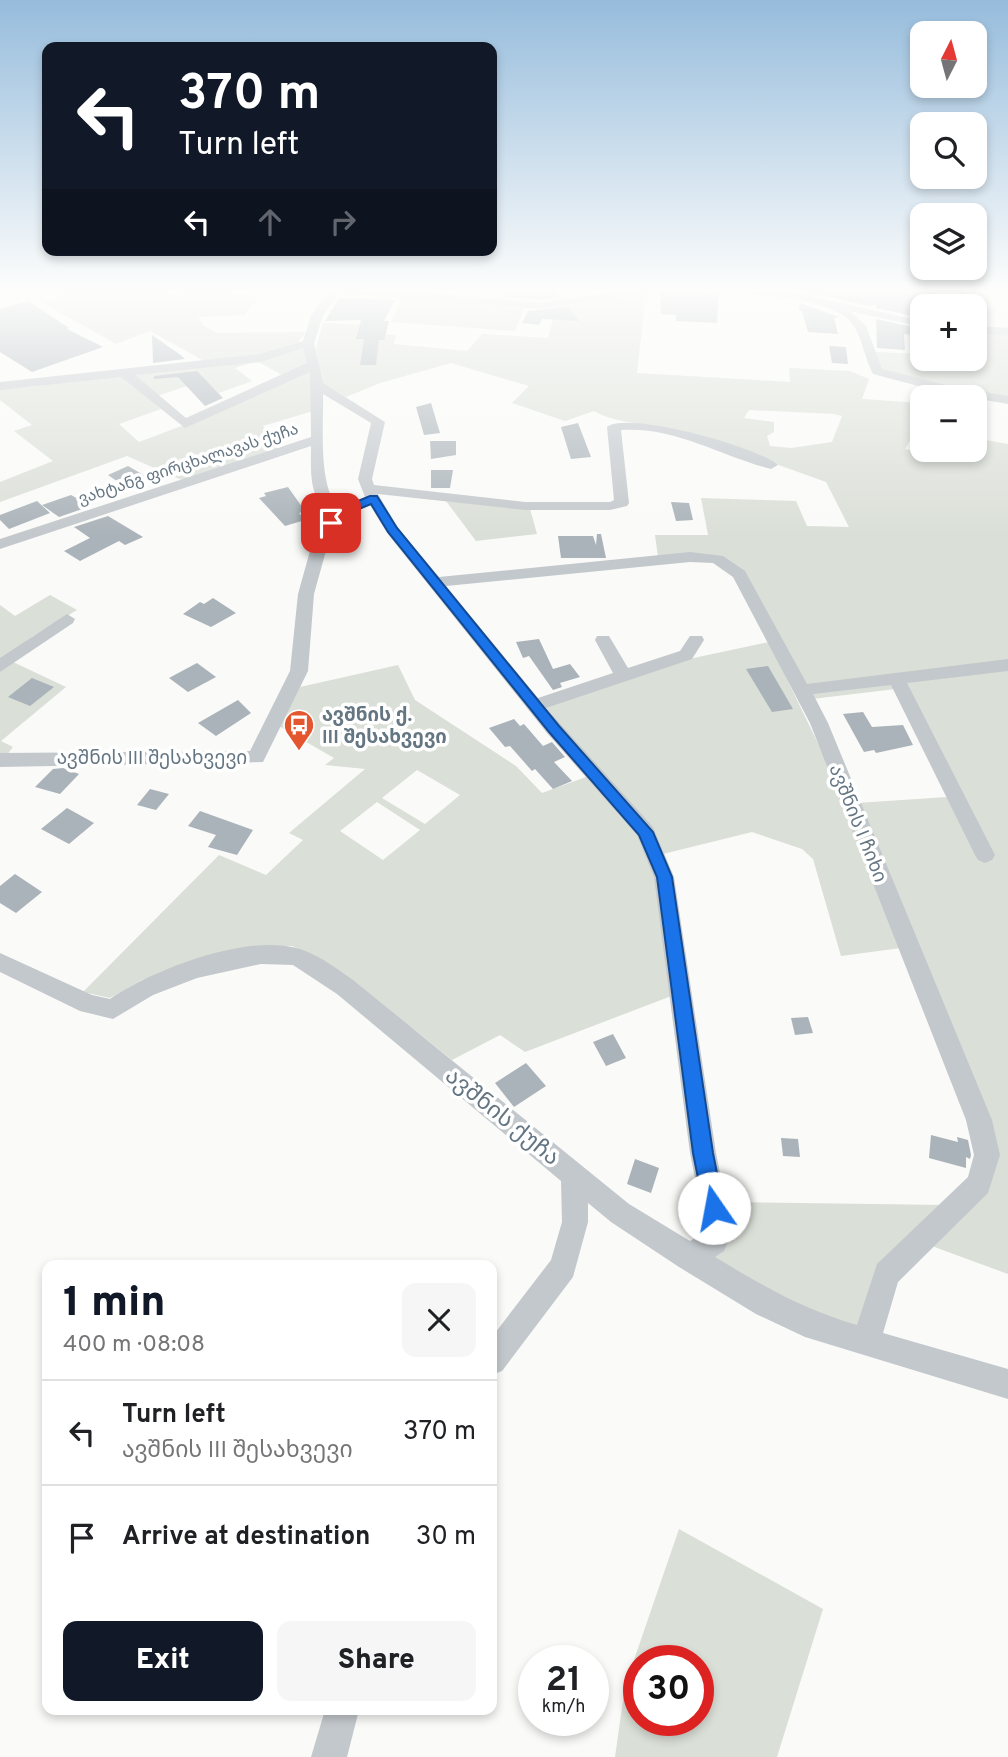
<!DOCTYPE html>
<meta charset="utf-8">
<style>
:root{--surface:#fff;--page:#f6f6f6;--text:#202124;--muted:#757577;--line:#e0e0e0;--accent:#111827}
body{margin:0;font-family:Overpass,"Noto Sans Georgian",sans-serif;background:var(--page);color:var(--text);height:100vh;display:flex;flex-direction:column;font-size:26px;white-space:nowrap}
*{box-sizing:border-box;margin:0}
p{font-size:23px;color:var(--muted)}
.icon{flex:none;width:38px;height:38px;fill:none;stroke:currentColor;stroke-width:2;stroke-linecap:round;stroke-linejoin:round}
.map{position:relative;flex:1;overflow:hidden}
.drawer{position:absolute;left:42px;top:1260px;width:455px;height:455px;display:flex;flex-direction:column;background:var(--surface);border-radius:14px;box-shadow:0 4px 10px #0003}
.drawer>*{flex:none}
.guide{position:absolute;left:42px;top:42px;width:455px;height:214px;border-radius:14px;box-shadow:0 4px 10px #0003;background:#111827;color:#fff;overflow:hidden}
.needle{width:46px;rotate:6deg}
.buttons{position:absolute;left:910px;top:21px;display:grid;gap:14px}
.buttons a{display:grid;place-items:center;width:77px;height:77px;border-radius:14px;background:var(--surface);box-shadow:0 4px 10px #0003;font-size:35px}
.speed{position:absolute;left:518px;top:1645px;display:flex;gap:14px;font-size:35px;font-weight:700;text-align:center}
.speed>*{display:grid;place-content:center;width:91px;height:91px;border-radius:50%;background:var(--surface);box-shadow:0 4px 10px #0003;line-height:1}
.speed small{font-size:18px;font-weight:400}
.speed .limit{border:10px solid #d22;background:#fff;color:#111}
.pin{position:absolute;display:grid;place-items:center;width:60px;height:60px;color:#fff;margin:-30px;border-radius:14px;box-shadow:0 4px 10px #0006}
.me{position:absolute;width:77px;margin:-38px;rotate:348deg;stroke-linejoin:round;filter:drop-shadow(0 0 5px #0008)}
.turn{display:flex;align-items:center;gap:24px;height:147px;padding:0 21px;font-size:32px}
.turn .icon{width:91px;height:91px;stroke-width:2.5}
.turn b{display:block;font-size:49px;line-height:60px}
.lanes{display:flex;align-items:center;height:66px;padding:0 21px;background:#0003;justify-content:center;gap:35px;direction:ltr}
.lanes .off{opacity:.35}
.round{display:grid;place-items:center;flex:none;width:74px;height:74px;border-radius:14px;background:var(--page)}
.overview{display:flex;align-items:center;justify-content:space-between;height:119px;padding:0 21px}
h1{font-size:42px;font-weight:800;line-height:52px;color:var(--accent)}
.button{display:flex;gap:14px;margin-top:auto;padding:14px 21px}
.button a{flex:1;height:80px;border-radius:14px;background:var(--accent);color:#fff;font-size:28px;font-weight:800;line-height:80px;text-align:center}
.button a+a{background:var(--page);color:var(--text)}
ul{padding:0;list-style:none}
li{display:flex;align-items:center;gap:21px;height:105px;padding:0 21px;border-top:2px solid var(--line)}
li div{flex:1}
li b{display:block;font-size:26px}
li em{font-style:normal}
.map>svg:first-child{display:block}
.green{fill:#dadfd7;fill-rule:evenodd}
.building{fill:#aab3b9}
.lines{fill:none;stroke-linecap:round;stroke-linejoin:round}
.minor{fill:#c3c8cc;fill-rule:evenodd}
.route{fill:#1a73e8;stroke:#114b97;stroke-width:2}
.labels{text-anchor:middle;stroke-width:7;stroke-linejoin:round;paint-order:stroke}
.far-street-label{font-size:16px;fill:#657683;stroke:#fff}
.poi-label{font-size:19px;font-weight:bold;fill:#657683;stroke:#fff;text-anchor:start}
.street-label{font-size:19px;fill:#657683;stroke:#fff}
.near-street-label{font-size:23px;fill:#657683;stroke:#fff}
</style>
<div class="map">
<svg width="1008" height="1757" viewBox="0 0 1008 1757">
<rect width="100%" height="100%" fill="#fafaf8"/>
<g class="green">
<path d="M56,290H148L182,296L194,290H211L259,297L245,315L198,317L204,326L218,333L306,332L295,346L281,352L206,362L150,331L116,344L43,303L71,294Z"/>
<path d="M644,293L645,302L637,373L790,382L789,368L850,371L869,379L862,399L922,403V429L917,428L905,449L970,462L980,439L1008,444V1274L929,1245L995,1151L857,803L962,796L904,688L812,699L780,638L719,556L658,557L655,535H708L701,498L796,501L807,526L849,527L826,482C773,463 720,444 667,429C642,422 617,424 594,411L565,421L512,403L529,386L451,363L380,383L346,397L320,382L316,348L323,323L377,325L376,334L396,335L394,344L467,351L482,334L548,338L556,307ZM749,410L834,414L842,416L832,442L791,448L770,446L767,436L774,432V422L744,418Z"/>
<path d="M403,296L524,308L515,331L391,322Z"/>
<path d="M975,332L1008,335V397L925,383L880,369L876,352L922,354V359H975Z"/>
<path d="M303,348L311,364L286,377L257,361L235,368L252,381L219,393L205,380L157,396L133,375L261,359Z"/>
<path d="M311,369L313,411L263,426L278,449L184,481L127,456L0,502V482L53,461L14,431L32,425L0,400V388L32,387L119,374L161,409L119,424L139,442L200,419Z"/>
<path d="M446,501L530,509L537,534L476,541Z"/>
<path d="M50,595L77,610L33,636L0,662V605L15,616Z"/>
<path d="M769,642L825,758L901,948L841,956L813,859L802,849L752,832L663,854L545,707L689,659Z"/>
<path d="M11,661L66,687L1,741L13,747L6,756H0V670Z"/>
<path d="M398,665L415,700L516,766L542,793L586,777L636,830L658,876L674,995L525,1052L500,1035L452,1060L416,1031L307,953L292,946L275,947L142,980L110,998L83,992L219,855L266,875L303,840L289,833L365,769L325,765L334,758L277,725L300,687ZM417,770L460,795L425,824L382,798ZM377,802L420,830L383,860L340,831Z"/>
<path d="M722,1202L945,1205L866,1323L854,1330L704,1258L724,1248L729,1232Z"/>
<path d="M679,1529L823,1609L777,1757H615L625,1686ZM639,1661H698V1720H639Z"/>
</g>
<g class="building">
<path d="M497,290H554L560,297L540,300L508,297Z"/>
<path d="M675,290L719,292L717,323L676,321V315L661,314L660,292Z"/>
<path d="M801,290H964L970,306H922V318L876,308V304L869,306Z"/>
<path d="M339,298L395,300L384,321H389L384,340H379L376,365H360L364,339H356L361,320L325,321Z"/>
<path d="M28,301L69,328L67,329L103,347L32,372L0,352V309Z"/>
<path d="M800,303L839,317L834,318L838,334L808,332L802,311L799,310Z"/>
<path d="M568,307L579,321L542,319L539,325L522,323L528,311Z"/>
<path d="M876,319L922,329V336L904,334L905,350L877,348Z"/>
<path d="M152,335L182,356L185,359L153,363Z"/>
<path d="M829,346L846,347L848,364L832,363Z"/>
<path d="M197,371L223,398L205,406L178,377L154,379V376Z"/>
<path d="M431,403L440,433L424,435L416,407Z"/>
<path d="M578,423L591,457L571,459L561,427Z"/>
<path d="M430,441H456V455L431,459Z"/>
<path d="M128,466L147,477L127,488L108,475Z"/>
<path d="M431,470H453L450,488H431Z"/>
<path d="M288,487L305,511L299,513L305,520L285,526L259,498L266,496L264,493Z"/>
<path d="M71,495L91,506L59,517L42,505Z"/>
<path d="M37,501L50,513L9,529L0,520V515Z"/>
<path d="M671,502L689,503L693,520L676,521Z"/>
<path d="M108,516L143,537L125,545L119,541L80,561L64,551L90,538L74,527Z"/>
<path d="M597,534H601L606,558H561L558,536H593L596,545Z"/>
<path d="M213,598L236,613L211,627L183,614L200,602L204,604Z"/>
<path d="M539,639L553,669L570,664L580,677L560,683L562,687L553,690L529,656L523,658L516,642Z"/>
<path d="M197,663L216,677L188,692L169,678Z"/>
<path d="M768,666L793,709L772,712L746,669Z"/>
<path d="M32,678L54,687L30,706L8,697Z"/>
<path d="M238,700L251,713L216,736L198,723Z"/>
<path d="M863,712L872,727L903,725L913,745L876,753L874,750L864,752L843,714Z"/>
<path d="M514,719L520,726L524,724L543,746L552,742L565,757L554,762L572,781L553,789L535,769L532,771L510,746L505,747L489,728Z"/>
<path d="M63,768L79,774L60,794L35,787L53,769Z"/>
<path d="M150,789L169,794L156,810L137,805Z"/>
<path d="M67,808L94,823L69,844L41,829Z"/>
<path d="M200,811L253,830L237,855L208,847L216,835L188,826Z"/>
<path d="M15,874L42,892L16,913L0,903V886Z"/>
<path d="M808,1017L813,1033L795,1035L791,1018Z"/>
<path d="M613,1034L626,1058L606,1066L593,1042Z"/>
<path d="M526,1063L546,1086L514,1107L495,1083Z"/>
<path d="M931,1135L958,1142L957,1137L968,1140L971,1155L970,1159L966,1157V1168L929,1158Z"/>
<path d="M781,1138L798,1139L800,1157L783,1156Z"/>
<path d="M635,1159L659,1168L651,1193L627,1184Z"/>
</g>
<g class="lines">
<g class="minor">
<path d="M330,290L411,291L540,303L626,290H654L648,293L540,309L339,293L323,316L314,343L323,383L385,422L372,479L374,485L525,502H610L614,500L607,427C628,410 760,448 778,465L771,469C721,456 674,426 621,430L629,503L627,506L610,510H525L378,494L398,528L439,577L690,552L723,556L745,571L807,684L1008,659V671L907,683L995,855L992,860L985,863L978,860L975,855L891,685L813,694L828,723L992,1120L1000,1155L988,1193L898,1282L883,1333L1008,1369V1399L805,1337L756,1314L679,1267L611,1222L588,1203V1222L573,1277L502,1371L492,1375V1337L551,1260L562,1222L561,1181L337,994L293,965L261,964L197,978L153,995L113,1019L80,1011L0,972V953L92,995L110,999C152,970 242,936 292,947C316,952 334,967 353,980L629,1204L690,1241L700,1235L701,1208L690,1153L654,877L637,835L547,733L387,533L370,505L343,517L329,540L314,594L308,671L263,762L0,767V753L250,751L290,671L298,594L313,540L330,515C308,497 311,471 311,446L0,549V539L311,437L310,372L185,428L121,377L0,390V382L260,354L303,341L311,316ZM303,348L307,363L186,418L135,375L261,362ZM323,394L371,423L358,479L365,497L340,508C317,490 324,422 323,394ZM690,562L713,563L733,577L810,723L966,1120L974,1155L968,1177L877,1264L857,1325C805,1310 761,1285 715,1257L724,1251L728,1242L727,1208L716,1153L674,877L653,827L546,708L692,659L704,640L702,636H690L680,651L628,668L609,636H597L595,640L613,673L538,698L446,586Z"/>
<path d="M738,290L796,293L922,321V327L850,311L866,326L882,369L946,385L1008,396V404L945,393L873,374C865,359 863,342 855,328C839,299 773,297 744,293Z"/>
<path d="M975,326L1008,328V336L975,333Z"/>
<path d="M67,614L75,619L73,623L0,672V658Z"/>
<path d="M325,1710H359L347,1757H311Z"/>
</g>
</g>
<linearGradient id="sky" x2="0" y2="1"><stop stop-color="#96bcdc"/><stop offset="0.54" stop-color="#fdfdfc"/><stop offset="1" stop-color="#fdfdfc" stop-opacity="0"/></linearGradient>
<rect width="1008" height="536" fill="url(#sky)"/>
<path class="route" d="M370,496H377L397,528L559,726L653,832L672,877L713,1153L724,1208L721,1215L714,1218L707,1215L704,1208L693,1153L657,877L639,835L549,732L388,532L371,504L342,516L335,525L326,523L334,511Z"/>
<defs>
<g id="bus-pin" transform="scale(1.575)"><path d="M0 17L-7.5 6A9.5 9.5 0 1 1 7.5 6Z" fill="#e4572e" stroke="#fff"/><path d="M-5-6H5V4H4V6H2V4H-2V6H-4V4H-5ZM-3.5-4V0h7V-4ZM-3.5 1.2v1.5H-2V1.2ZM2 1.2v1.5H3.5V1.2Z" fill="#fff"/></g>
</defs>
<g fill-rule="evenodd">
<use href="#bus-pin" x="299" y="725"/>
</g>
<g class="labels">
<g class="far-street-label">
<text transform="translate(188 463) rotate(-18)" y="6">ვახტანგ ფირცხალავას ქუჩა</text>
</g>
<g class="poi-label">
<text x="322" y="721">ავშნის ქ.<tspan x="322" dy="22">III შესახვევი</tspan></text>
</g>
<g class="street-label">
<text x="152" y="764">ავშნის III შესახვევი</text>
<text transform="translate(859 823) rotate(68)" y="7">ავშნის I ჩიხი</text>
</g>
<g class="near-street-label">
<text transform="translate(503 1116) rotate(39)" y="8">ავშნის ქუჩა</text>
</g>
</g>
</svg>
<div class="buttons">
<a><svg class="needle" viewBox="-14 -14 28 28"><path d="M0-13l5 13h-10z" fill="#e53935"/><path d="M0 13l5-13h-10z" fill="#757577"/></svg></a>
<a><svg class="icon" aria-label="search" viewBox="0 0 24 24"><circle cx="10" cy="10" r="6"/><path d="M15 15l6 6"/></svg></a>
<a><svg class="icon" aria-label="layers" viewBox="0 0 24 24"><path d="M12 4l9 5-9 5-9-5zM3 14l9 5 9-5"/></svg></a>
<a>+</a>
<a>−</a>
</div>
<div class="speed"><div>21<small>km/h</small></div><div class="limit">30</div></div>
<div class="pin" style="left:331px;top:523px;background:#d93025"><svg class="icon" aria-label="arrive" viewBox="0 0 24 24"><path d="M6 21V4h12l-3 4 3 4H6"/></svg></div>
<svg class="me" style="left:714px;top:1208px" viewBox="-20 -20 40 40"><circle r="19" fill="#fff"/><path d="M0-13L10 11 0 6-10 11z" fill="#1a73e8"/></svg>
<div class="guide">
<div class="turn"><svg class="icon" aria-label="left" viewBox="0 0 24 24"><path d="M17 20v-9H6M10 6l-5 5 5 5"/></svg><div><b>370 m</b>Turn left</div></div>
<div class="lanes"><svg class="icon" aria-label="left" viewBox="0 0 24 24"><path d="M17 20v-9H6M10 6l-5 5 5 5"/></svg><svg class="icon off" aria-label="ahead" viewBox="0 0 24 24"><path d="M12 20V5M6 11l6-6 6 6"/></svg><svg class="icon off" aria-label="right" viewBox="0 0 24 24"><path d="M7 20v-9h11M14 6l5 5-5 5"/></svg></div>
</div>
<section class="drawer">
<div class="overview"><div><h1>1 min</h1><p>400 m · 08:08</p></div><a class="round"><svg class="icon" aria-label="close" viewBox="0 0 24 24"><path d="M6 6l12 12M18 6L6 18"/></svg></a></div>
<ul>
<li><svg class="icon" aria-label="left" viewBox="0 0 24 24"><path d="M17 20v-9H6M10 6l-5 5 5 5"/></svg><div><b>Turn left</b><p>ავშნის III შესახვევი</p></div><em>370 m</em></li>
<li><svg class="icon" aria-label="arrive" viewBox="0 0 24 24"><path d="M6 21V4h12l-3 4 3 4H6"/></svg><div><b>Arrive at destination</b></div><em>30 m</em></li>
</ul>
<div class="button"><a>Exit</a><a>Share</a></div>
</section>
</div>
